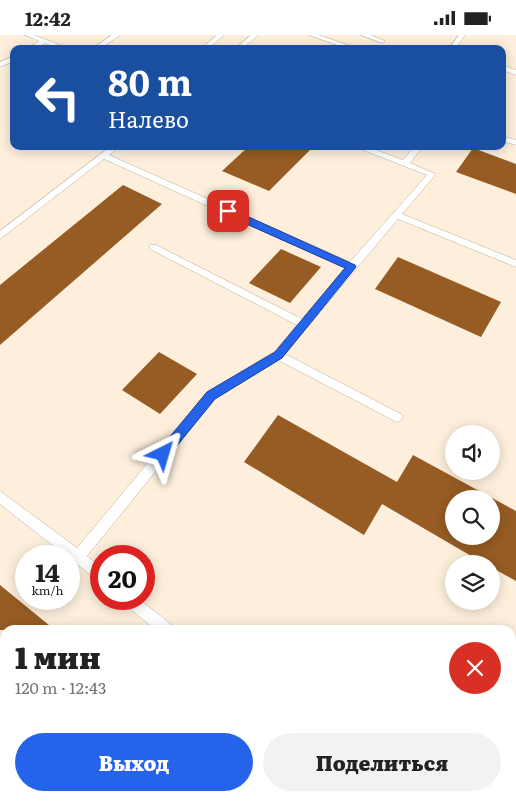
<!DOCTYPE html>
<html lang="ru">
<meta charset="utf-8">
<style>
:root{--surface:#fff;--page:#f2f2f2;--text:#222;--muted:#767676;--accent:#2563eb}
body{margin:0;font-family:Literata,serif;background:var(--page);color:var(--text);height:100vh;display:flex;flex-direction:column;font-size:19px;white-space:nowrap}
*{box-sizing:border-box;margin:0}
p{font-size:16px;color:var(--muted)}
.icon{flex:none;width:28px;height:28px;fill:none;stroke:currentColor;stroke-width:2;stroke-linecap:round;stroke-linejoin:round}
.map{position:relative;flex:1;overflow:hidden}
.panel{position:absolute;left:0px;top:590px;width:516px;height:176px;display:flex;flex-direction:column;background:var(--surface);border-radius:15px 15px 0 0;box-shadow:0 2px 12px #0003}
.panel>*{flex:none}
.hud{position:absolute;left:10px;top:10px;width:496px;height:105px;border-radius:10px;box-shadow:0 2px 12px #0003;background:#1a4fa0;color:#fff;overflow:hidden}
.fabs{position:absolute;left:445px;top:390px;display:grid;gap:10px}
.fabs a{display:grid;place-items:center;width:55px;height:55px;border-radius:50%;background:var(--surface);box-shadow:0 2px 12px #0003;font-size:25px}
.speed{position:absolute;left:15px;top:510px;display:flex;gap:10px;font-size:25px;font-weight:700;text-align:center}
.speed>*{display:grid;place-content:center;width:65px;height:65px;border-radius:50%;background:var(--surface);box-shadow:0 2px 12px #0003;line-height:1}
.speed small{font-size:12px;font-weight:400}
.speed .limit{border:8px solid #d22;background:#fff;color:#111}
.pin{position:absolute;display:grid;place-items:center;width:42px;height:42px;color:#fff;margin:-21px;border-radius:10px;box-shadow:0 2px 8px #0006}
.me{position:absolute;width:55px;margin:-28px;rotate:40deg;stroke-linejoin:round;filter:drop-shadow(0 0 4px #0008)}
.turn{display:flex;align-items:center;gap:18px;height:105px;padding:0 15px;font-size:22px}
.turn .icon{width:65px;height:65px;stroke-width:2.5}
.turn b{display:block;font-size:35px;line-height:42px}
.round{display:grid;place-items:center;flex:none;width:52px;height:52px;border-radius:26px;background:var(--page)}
.head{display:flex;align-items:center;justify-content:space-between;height:85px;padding:0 15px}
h1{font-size:30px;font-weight:800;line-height:38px}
.cta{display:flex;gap:10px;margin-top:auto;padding:10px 15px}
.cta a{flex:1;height:58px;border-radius:30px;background:var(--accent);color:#fff;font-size:20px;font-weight:800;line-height:58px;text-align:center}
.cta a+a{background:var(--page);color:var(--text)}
.status{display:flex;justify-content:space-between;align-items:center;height:35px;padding:0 25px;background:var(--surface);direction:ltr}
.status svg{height:14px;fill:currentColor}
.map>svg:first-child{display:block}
.building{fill:#965c23;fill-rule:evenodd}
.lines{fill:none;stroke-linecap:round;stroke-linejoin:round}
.lane-casing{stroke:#beae96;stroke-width:1}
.lane{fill:#fff;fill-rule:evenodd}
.route{fill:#2563eb;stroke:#184099}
</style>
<div class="status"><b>12:42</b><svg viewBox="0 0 49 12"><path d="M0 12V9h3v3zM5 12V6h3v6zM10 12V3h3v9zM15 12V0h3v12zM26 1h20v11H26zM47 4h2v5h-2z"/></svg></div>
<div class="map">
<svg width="516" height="766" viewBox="0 0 516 766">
<rect width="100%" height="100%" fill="#fdefdc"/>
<g class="building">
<path d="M249,111H314L269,156L222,136Z"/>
<path d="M473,113L516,129V159L456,137Z"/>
<path d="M123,150L162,169L0,310V250Z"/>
<path d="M281,214L321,232L290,268L249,248Z"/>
<path d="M398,222L501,267L481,302L375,254Z"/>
<path d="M159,317L197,339L160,379L122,355Z"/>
<path d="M278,380L397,447L413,420L516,476V546L491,532V529H485L382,469L364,500L244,427ZM454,464H491V501H454Z"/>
<path d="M0,550L55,595H0Z"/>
</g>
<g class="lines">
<g class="lane-casing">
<g id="lane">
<path d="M25,0H34L70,14H60L45,8L35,14H27L39,6Z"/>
<path d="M112,0H120L100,14H92Z"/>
<path d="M217,0H224L208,14H201Z"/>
<path d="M251,0H258L242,14H235Z"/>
<path d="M309,0H319L359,14H348Z"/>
<path d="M361,0H371L385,6L382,8Z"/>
<path d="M459,0H465L458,10L464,14H455L451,11Z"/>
<path d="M14,21V26L0,32V27Z"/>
<path d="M502,30L516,35V40L502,35Z"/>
<path d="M502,101L516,105V110L502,106Z"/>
<path d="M111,111H120L109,120L350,227L427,140L353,111H365L403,125L415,111H423L410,128L436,139L402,179L516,225V232L398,184L285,319L401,379L403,382L401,385L397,387L393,385L278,325L215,363L87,521L101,533V548L0,469V456L77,513L207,357L274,317L297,290L150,214V210H156L302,284L345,233L104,124L0,204V196Z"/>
<path d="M122,564H139L172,590L174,595H156L124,569Z"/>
<path d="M516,604V618L511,619V605Z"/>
<path d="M279,761H295L293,766H277Z"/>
<path d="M363,761H383L385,766H365Z"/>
</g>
</g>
<use href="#lane" class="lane"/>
</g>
<path class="route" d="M224,174H231L355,230L356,232L282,323L215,364L167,423L163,424L159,423L157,419L159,415L207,357L275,317L345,233L224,179Z"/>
</svg>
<div class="fabs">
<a><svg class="icon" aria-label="sound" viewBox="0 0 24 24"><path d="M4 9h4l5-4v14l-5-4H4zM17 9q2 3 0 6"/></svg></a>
<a><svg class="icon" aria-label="search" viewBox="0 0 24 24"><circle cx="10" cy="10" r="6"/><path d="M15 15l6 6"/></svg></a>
<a><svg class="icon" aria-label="layers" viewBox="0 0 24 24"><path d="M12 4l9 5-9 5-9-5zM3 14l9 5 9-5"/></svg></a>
</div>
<div class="speed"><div>14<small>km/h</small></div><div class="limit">20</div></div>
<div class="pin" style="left:228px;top:176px;background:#d93025"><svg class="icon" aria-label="arrive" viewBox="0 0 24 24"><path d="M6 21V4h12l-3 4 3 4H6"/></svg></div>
<svg class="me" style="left:163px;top:419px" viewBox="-20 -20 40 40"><path d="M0-17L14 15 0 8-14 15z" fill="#2563eb" stroke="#fff" stroke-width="4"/></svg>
<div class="hud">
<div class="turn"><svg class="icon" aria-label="left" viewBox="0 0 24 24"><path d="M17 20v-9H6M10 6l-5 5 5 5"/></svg><div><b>80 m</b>Налево</div></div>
</div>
<section class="panel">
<div class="head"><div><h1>1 мин</h1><p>120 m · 12:43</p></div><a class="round" style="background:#d93025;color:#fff"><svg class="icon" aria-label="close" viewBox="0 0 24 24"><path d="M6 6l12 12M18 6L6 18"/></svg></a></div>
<div class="cta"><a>Выход</a><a>Поделиться</a></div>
</section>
</div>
